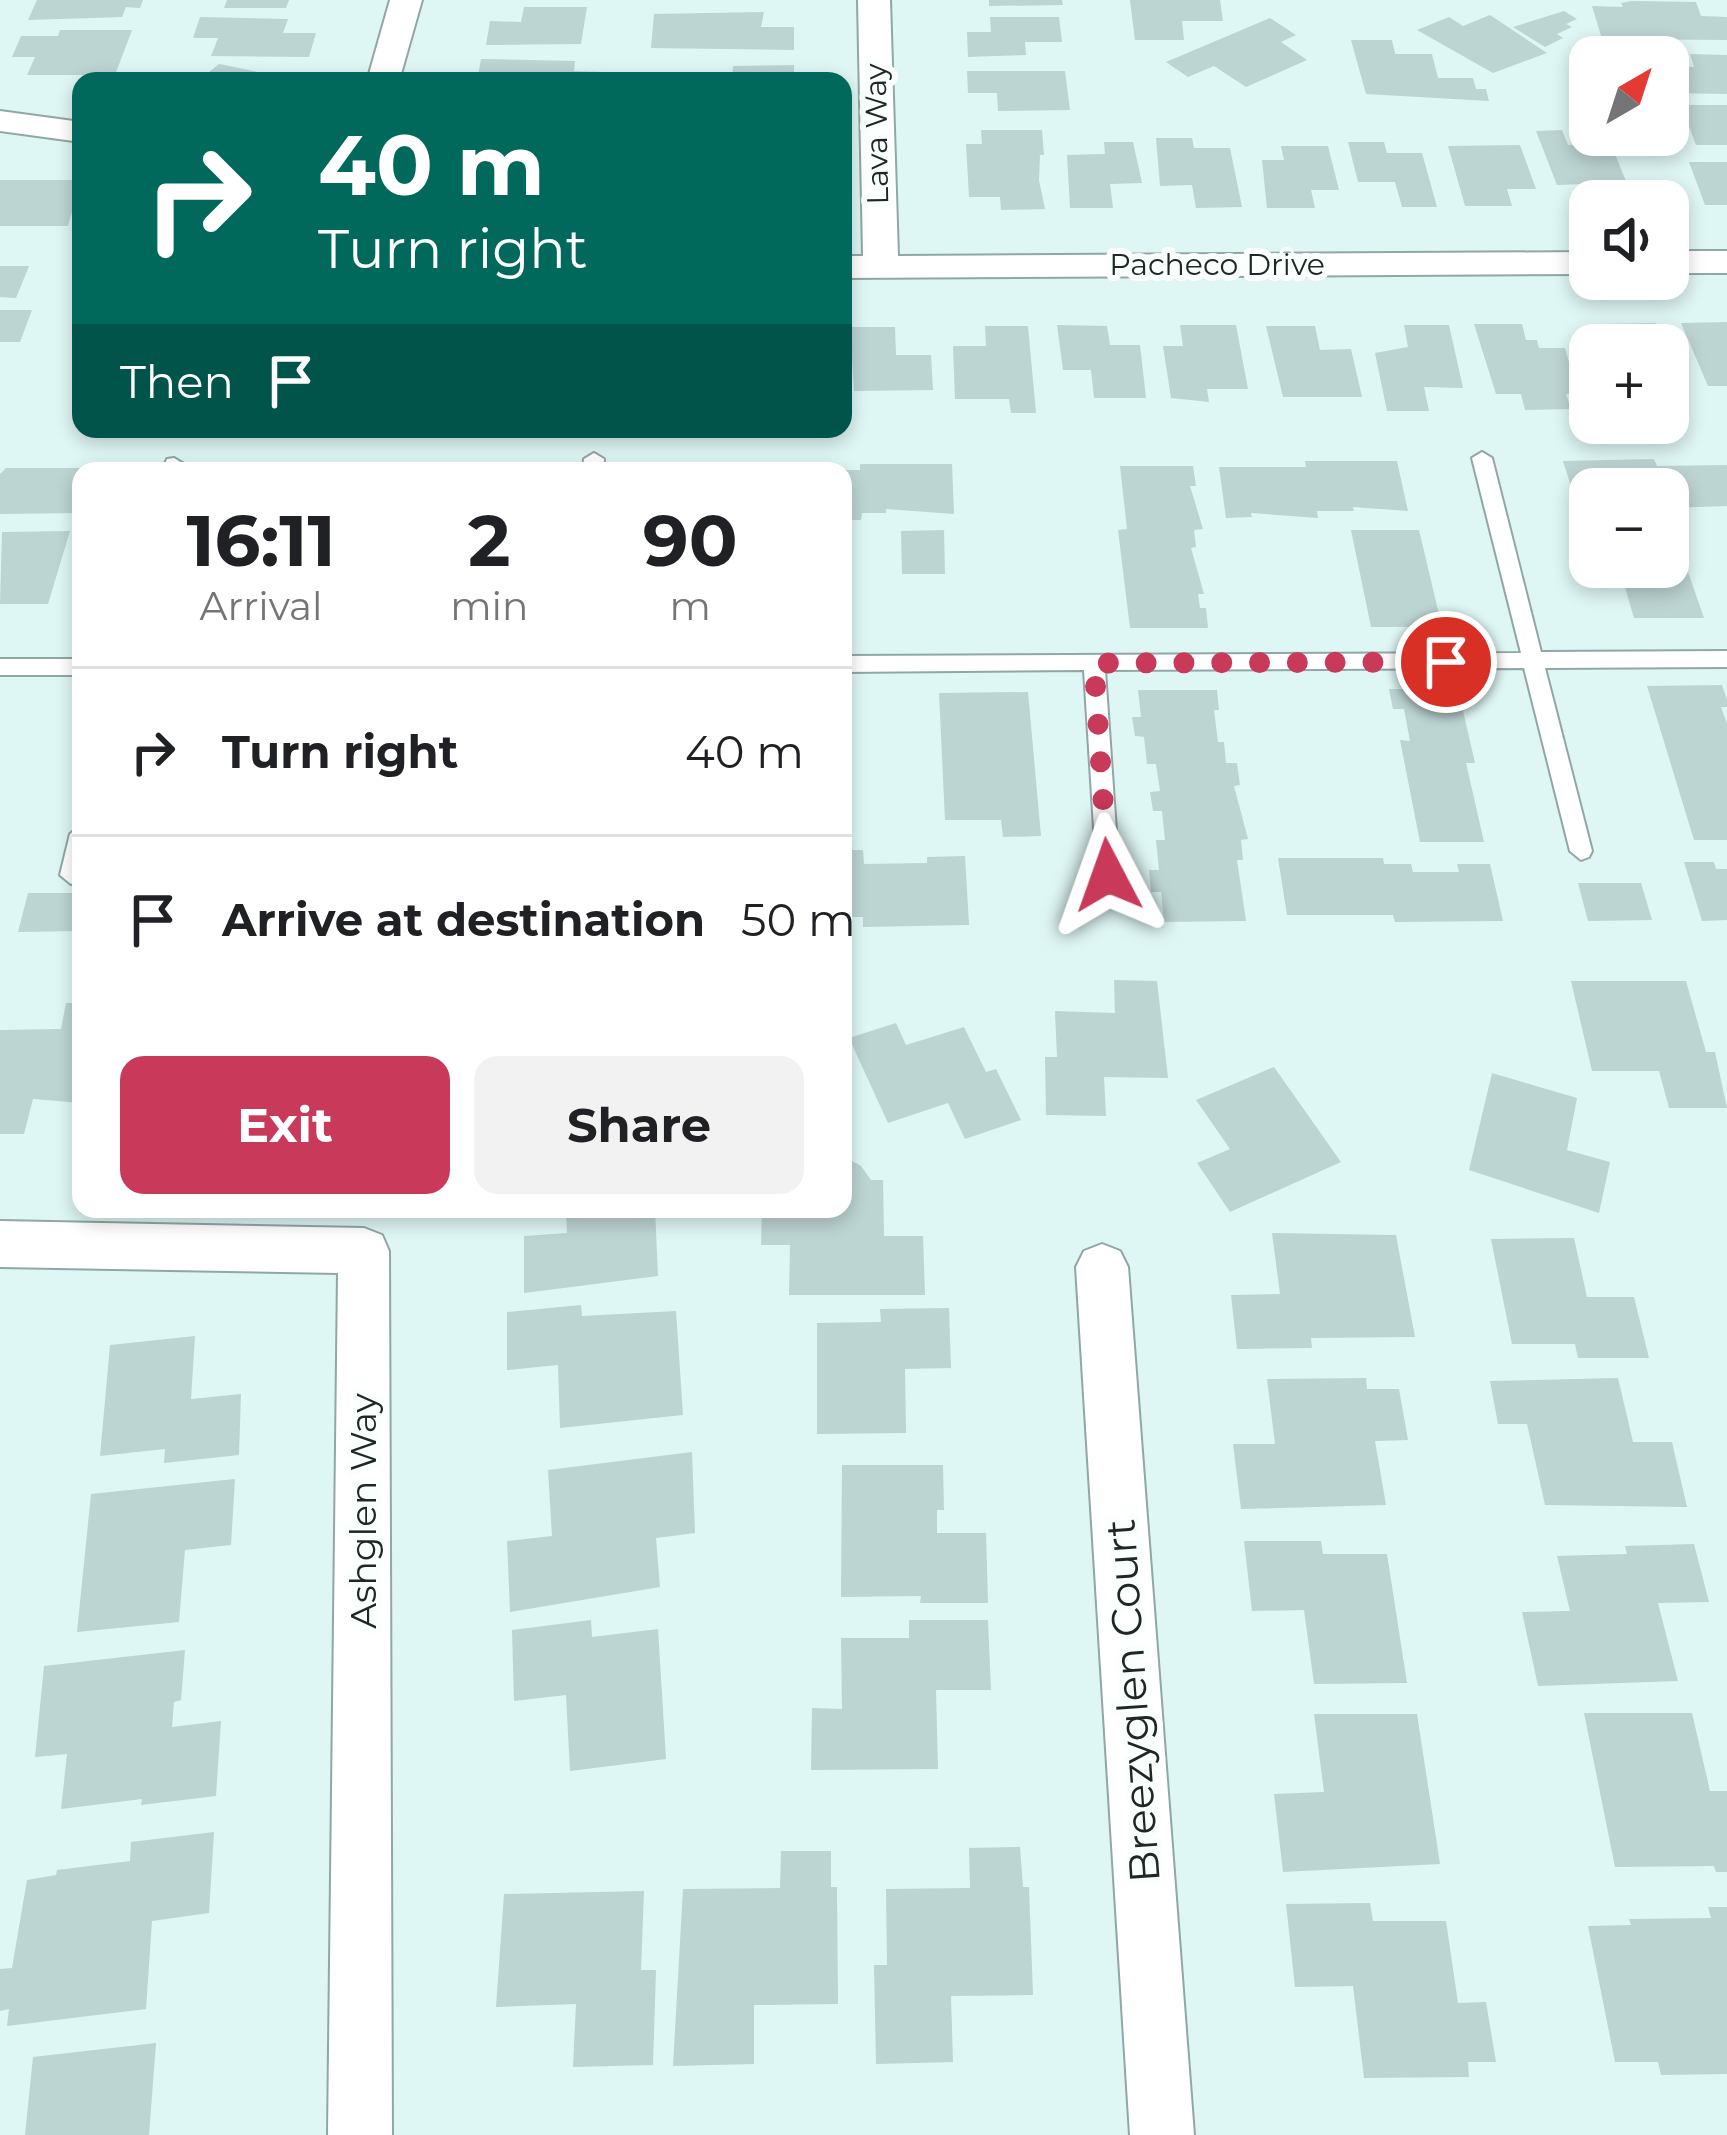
<!DOCTYPE html>
<meta charset="utf-8">
<style>
:root{--surface:#fff;--page:#f2f2f2;--text:#202124;--muted:#757577;--line:#e0e0e0;--accent:#c8395a}
body{margin:0;font-family:Montserrat,sans-serif;background:var(--page);color:var(--text);height:100vh;display:flex;flex-direction:column;font-size:45px;white-space:nowrap}
*{box-sizing:border-box;margin:0}
p{font-size:39px;color:var(--muted)}
.icon{flex:none;width:66px;height:66px;fill:none;stroke:currentColor;stroke-width:2;stroke-linecap:round;stroke-linejoin:round}
.map{position:relative;flex:1;overflow:hidden}
.sheet{position:absolute;left:72px;top:462px;width:780px;height:756px;display:flex;flex-direction:column;background:var(--surface);border-radius:24px;box-shadow:0 6px 18px #0003}
.sheet>*{flex:none}
.hud{position:absolute;left:72px;top:72px;width:780px;height:366px;border-radius:24px;box-shadow:0 6px 18px #0003;background:#00695c;color:#fff;overflow:hidden}
.needle{width:78px;rotate:39deg}
.tools{position:absolute;left:1569px;top:36px;display:grid;gap:24px}
.tools a{display:grid;place-items:center;width:120px;height:120px;border-radius:24px;background:var(--surface);box-shadow:0 6px 18px #0003;font-size:60px}
.pin{position:absolute;display:grid;place-items:center;width:102px;height:102px;color:#fff;margin:-51px;border:6px solid #fff;border-radius:50%;box-shadow:0 3px 12px #0007}
.me{position:absolute;width:132px;margin:-66px;rotate:356deg;stroke-linejoin:round;filter:drop-shadow(0 0 9px #0008)}
.turn{display:flex;align-items:center;gap:42px;height:252px;padding:0 48px;font-size:54px}
.turn .icon{width:156px;height:156px;stroke-width:2.5}
.turn b{display:block;font-size:84px;line-height:102px}
.then{display:flex;align-items:center;height:114px;padding:0 48px;background:#0003;gap:24px;font-size:45px}
.eta{display:flex;justify-content:space-evenly;align-items:center;height:204px;text-align:center}
.eta b{font-size:72px;font-weight:700;line-height:84px}
.action{display:flex;gap:24px;margin-top:auto;padding:24px 48px}
.action a{flex:1;height:138px;border-radius:24px;background:var(--accent);color:#fff;font-size:48px;font-weight:700;line-height:138px;text-align:center}
.action a+a{background:var(--page);color:var(--text)}
ul{padding:0;list-style:none}
li{display:flex;align-items:center;gap:36px;height:168px;padding:0 48px;border-top:3px solid var(--line)}
li div{flex:1}
li b{display:block;font-size:45px}
li em{font-style:normal}
.map>svg:first-child{display:block}
.building{fill:#bcd4d2}
.lines{fill:none;stroke-linecap:round;stroke-linejoin:round}
.service-casing{stroke:#90a7a6;stroke-width:4}
.minor-casing{stroke:#90a7a6;stroke-width:4}
.service{fill:#fff;fill-rule:evenodd}
.minor{fill:#fff;fill-rule:evenodd}
.route{stroke:#c8395a;stroke-width:21;stroke-dasharray:0 37.8}
.labels{text-anchor:middle;stroke-width:12;stroke-linejoin:round;paint-order:stroke}
.far-street-label{font-size:30px;fill:#1e2726;stroke:#fafffe}
.street-label{font-size:36px;fill:#1e2726;stroke:#fafffe}
.near-street-label{font-size:42px;fill:#1e2726;stroke:#fafffe}
</style>
<div class="map">
<svg width="1727" height="2135" viewBox="0 0 1727 2135">
<rect width="100%" height="100%" fill="#def6f4"/>
<g class="building">
<path d="M37,0H143L140,8L126,7L122,17L28,20Z"/>
<path d="M227,0H289L286,8H224Z"/>
<path d="M989,0H1062L1063,5L989,6Z"/>
<path d="M1130,0H1220L1223,21H1182L1184,40H1135Z"/>
<path d="M1632,1L1696,2L1701,16L1727,17V40L1602,39L1592,6L1623,7L1621,3Z"/>
<path d="M524,7H587L581,44L486,45L490,21L521,22Z"/>
<path d="M1564,11L1577,19L1566,24L1572,27L1557,34L1563,38L1545,47L1513,27Z"/>
<path d="M764,12L761,27H794V50L651,48L654,14Z"/>
<path d="M1490,15L1547,53L1493,73L1417,30L1449,17L1463,26Z"/>
<path d="M200,17L288,19L283,33H316L309,57L211,56L218,38H193Z"/>
<path d="M990,17H1059L1062,42H1025L1026,55L968,57L967,32H991Z"/>
<path d="M1270,18L1296,35L1281,42L1307,60L1246,87L1214,66L1188,77L1166,62Z"/>
<path d="M60,30H132L115,75H27L35,57H12L21,36H58Z"/>
<path d="M1351,40H1392L1395,54H1432L1438,78H1473L1476,89H1486L1489,101L1366,94Z"/>
<path d="M1690,54L1727,55V94L1668,93V66L1694,67Z"/>
<path d="M481,59L575,61L574,71L604,72L603,81H477Z"/>
<path d="M219,64L292,79L291,81H198Z"/>
<path d="M794,65V81H732L733,66Z"/>
<path d="M967,71H1065L1070,110L998,111L997,93H968Z"/>
<path d="M1681,105H1727V145H1696Z"/>
<path d="M981,130H1042L1044,155H1040L1039,180L1045,209L1001,210L1000,197H969L966,144H982Z"/>
<path d="M1562,130L1568,145L1611,144L1634,201H1590L1583,184L1557,185L1536,131Z"/>
<path d="M1156,138H1192L1194,148H1230L1242,207L1196,208L1192,185L1160,186Z"/>
<path d="M1104,142H1133L1142,183L1110,184L1113,208H1070L1067,155L1105,154Z"/>
<path d="M1348,142H1384L1387,153H1422L1437,207H1402L1395,182H1358Z"/>
<path d="M1520,145L1536,189H1507L1512,206H1465L1448,146Z"/>
<path d="M1281,146H1328L1339,190H1311L1315,208H1267L1262,160H1284Z"/>
<path d="M1689,162H1727V205H1705Z"/>
<path d="M0,180H81L68,226H0Z"/>
<path d="M0,266H29L16,298L0,297Z"/>
<path d="M0,310H32L20,342H0Z"/>
<path d="M1727,322V386H1708L1681,323Z"/>
<path d="M1656,323L1661,345H1613L1605,324Z"/>
<path d="M1474,324H1522L1526,340H1537L1539,348H1565L1578,394H1566L1571,409L1525,410L1521,394H1496Z"/>
<path d="M1057,325L1107,326L1110,345H1140L1146,398H1094L1091,370H1063Z"/>
<path d="M1180,325H1236L1248,389H1207L1209,402L1171,398L1163,346H1183Z"/>
<path d="M1404,325H1449L1463,388L1424,387L1429,411H1387L1375,353L1408,347Z"/>
<path d="M985,326H1028L1036,413H1011L1009,399H955L953,346H986Z"/>
<path d="M1266,326H1315L1320,350L1351,349L1362,397H1283Z"/>
<path d="M850,327H895L896,355H931L933,390L854,391Z"/>
<path d="M1654,459L1657,466L1727,465V506L1670,508L1668,489H1590V502H1576L1563,461Z"/>
<path d="M1305,461H1397L1408,511L1353,507L1354,511H1317L1318,518L1251,513L1252,517L1226,518L1219,467H1306Z"/>
<path d="M772,464V471H682V465Z"/>
<path d="M860,464H952L954,514L886,509V513H862L861,520H843V470H860Z"/>
<path d="M342,466L341,471H248L249,467Z"/>
<path d="M430,466H521L520,471H429Z"/>
<path d="M1120,466H1193L1196,486H1190L1203,529L1194,530L1196,547L1191,548L1204,594H1198L1200,608H1206L1208,628H1130L1118,530L1127,529Z"/>
<path d="M6,468H81V513L0,514V474Z"/>
<path d="M944,530L945,574H902L901,531Z"/>
<path d="M1351,530H1419L1442,627H1371Z"/>
<path d="M70,531L48,604H0L2,532Z"/>
<path d="M1669,536L1679,566H1686L1704,618H1634L1619,567H1668Z"/>
<path d="M1722,685L1727,700V707H1721L1727,724V840H1694L1647,686Z"/>
<path d="M1389,689H1458L1475,763H1466L1484,842H1420L1400,740L1410,741L1404,709H1393Z"/>
<path d="M1138,690H1217L1219,710H1214L1218,742H1224L1226,763H1237L1240,785L1234,786L1248,839L1241,840L1243,860H1237L1246,921L1164,922L1161,892H1151L1149,870H1159L1156,840H1165L1162,811H1153L1150,792L1160,791L1156,764H1147L1144,737L1135,736L1132,717H1141Z"/>
<path d="M1028,692L1041,836L1003,837L1001,820H945L939,693Z"/>
<path d="M843,850H863L864,864L927,863V857L965,856L969,925L863,927V917H843Z"/>
<path d="M1278,858H1383L1384,864H1411L1413,872H1459L1457,864H1490L1503,921L1395,922L1393,915H1287Z"/>
<path d="M1684,862H1714L1716,869H1727V920L1702,921Z"/>
<path d="M1578,883H1641L1652,920L1588,921Z"/>
<path d="M28,893H81V931L18,932Z"/>
<path d="M1114,980L1157,981L1168,1078L1104,1077L1106,1116L1046,1115L1045,1057H1057L1055,1011L1115,1013Z"/>
<path d="M1571,981H1686L1706,1052H1715L1727,1108H1669L1659,1071H1592Z"/>
<path d="M66,1003H81V1103L33,1099L24,1134H0V1030L61,1029Z"/>
<path d="M896,1023L906,1045L964,1027L986,1072L996,1069L1021,1120L965,1139L948,1103L888,1123L849,1038Z"/>
<path d="M1274,1067L1341,1162L1230,1212L1197,1163L1230,1149L1196,1100Z"/>
<path d="M1492,1073L1577,1098L1567,1150L1610,1162L1599,1213L1469,1170Z"/>
<path d="M843,1156L861,1166L871,1180H883L884,1236H923L925,1295H789L790,1245H761L762,1209H843Z"/>
<path d="M559,1209H655L658,1276L524,1293V1236L567,1233L566,1213L559,1214Z"/>
<path d="M1272,1233L1396,1235L1415,1337L1311,1338L1312,1348L1237,1349L1231,1295L1280,1294Z"/>
<path d="M1574,1238L1587,1297H1634L1649,1358H1578L1575,1344H1512L1491,1239Z"/>
<path d="M581,1305L582,1316L676,1311L683,1415L560,1428L558,1365L507,1370V1312Z"/>
<path d="M949,1308L951,1368L905,1369L906,1433L817,1434V1323L881,1322L880,1309Z"/>
<path d="M195,1336L191,1399L241,1394L239,1455L164,1463L165,1449L100,1456L110,1345Z"/>
<path d="M1366,1378L1367,1389H1399L1408,1440L1375,1441L1386,1505L1241,1509L1233,1444H1275L1267,1379Z"/>
<path d="M1618,1378L1633,1442H1672L1687,1507L1545,1505L1527,1424H1498L1490,1381Z"/>
<path d="M692,1452L695,1533L656,1538L660,1587L510,1612L507,1541L552,1536L548,1470Z"/>
<path d="M842,1465H943L944,1510H937V1533H986L988,1603H920L921,1596L841,1597Z"/>
<path d="M235,1479L231,1545L185,1550L179,1622L77,1632L91,1494Z"/>
<path d="M1244,1541H1321L1323,1554H1387L1407,1683L1314,1684L1304,1610L1252,1611Z"/>
<path d="M1694,1544L1709,1602L1658,1603L1678,1681L1538,1686L1522,1612L1570,1611L1557,1556L1627,1554L1625,1546Z"/>
<path d="M591,1620L592,1637L658,1629L666,1759L570,1771L566,1695L514,1701L512,1630Z"/>
<path d="M909,1620H988L991,1690H936L938,1769L811,1770L812,1708L842,1709L841,1638H909Z"/>
<path d="M185,1650L181,1700L174,1702L172,1727L221,1721L216,1796L141,1805L142,1799L61,1809L67,1754L35,1757L44,1666Z"/>
<path d="M1584,1713H1692L1710,1791H1727V1872H1716L1714,1866L1615,1867Z"/>
<path d="M1314,1714H1417L1440,1864L1283,1872L1274,1794L1324,1792Z"/>
<path d="M214,1832L209,1913L152,1921L146,2009L7,2026L9,2009L0,2011V1969L12,1968L27,1880L56,1875L57,1870L130,1861L131,1842Z"/>
<path d="M1020,1847L1023,1887H1029L1033,1995L951,1996L953,2062L876,2064L874,1965H887L886,1889L970,1888L969,1848Z"/>
<path d="M781,1851H831V1887H837L838,2004L754,2005V2064L673,2066L683,1889L780,1888Z"/>
<path d="M644,1891L641,1970H656L653,2065L573,2067L576,2004L496,2007L504,1894Z"/>
<path d="M1370,1903L1373,1921H1446L1458,2003L1486,2002L1496,2062H1468L1469,2077L1364,2078L1353,1986L1295,1987L1286,1904Z"/>
<path d="M1708,1907H1727V2074L1661,2075L1658,2062H1615L1588,1926L1631,1925L1629,1919L1711,1918Z"/>
<path d="M156,2043L149,2135H25L33,2057Z"/>
</g>
<g class="lines">
<g class="service-casing">
<g id="service">
<path d="M1482,452L1492,458L1541,652L1727,651V667L1545,668L1592,851L1589,857L1581,860L1570,851L1524,668L1105,670L1119,875L1108,884L1097,875L1084,670L843,672V656L1521,653L1472,458Z"/>
<path d="M594,453L604,459L603,471H583L584,459Z"/>
<path d="M174,458L184,464L182,471H162L167,459Z"/>
<rect x="0" y="659" width="81" height="16"/>
<path d="M81,825V877L71,884L60,875L70,834Z"/>
</g>
</g>
<g class="minor-casing">
<g id="minor">
<path d="M390,0H422L399,81H367Z"/>
<path d="M858,0H890L898,256L1590,252V274L843,278V256H863Z"/>
<path d="M0,111L81,122V142L0,131Z"/>
<rect x="1668" y="251" width="59" height="22"/>
<path d="M0,1221L364,1228L382,1235L389,1251L392,2135H328L338,1273L0,1267Z"/>
<path d="M1102,1244L1120,1251L1128,1267L1194,2135H1130L1076,1267L1084,1251Z"/>
</g>
</g>
<use href="#service" class="service"/>
<use href="#minor" class="minor"/>
</g>
<g class="lines">
<path class="route" d="M1108,875L1094,663L1446,662"/>
</g>
<g class="labels">
<g class="far-street-label">
<text transform="translate(877 134) rotate(-91)" y="10">Lava Way</text>
<text x="1217" y="275">Pacheco Drive</text>
</g>
<g class="street-label">
<text transform="translate(363 1511) rotate(-90)" y="13">Ashglen Way</text>
</g>
<g class="near-street-label">
<text transform="translate(1132 1701) rotate(-94)" y="15">Breezyglen Court</text>
</g>
</g>
</svg>
<div class="tools">
<a><svg class="needle" viewBox="-14 -14 28 28"><path d="M0-13l5 13h-10z" fill="#e53935"/><path d="M0 13l5-13h-10z" fill="#757577"/></svg></a>
<a><svg class="icon" aria-label="sound" viewBox="0 0 24 24"><path d="M4 9h4l5-4v14l-5-4H4zM17 9q2 3 0 6"/></svg></a>
<a>+</a>
<a>−</a>
</div>
<div class="pin" style="left:1446px;top:662px;background:#d93025"><svg class="icon" aria-label="arrive" viewBox="0 0 24 24"><path d="M6 21V4h12l-3 4 3 4H6"/></svg></div>
<svg class="me" style="left:1108px;top:875px" viewBox="-20 -20 40 40"><path d="M0-17L14 15 0 8-14 15z" fill="#c8395a" stroke="#fff" stroke-width="4"/></svg>
<div class="hud">
<div class="turn"><svg class="icon" aria-label="right" viewBox="0 0 24 24"><path d="M7 20v-9h11M14 6l5 5-5 5"/></svg><div><b>40 m</b>Turn right</div></div>
<div class="then">Then<svg class="icon" aria-label="arrive" viewBox="0 0 24 24"><path d="M6 21V4h12l-3 4 3 4H6"/></svg></div>
</div>
<section class="sheet">
<div class="eta">
<div><b>16:11</b><p>Arrival</p></div>
<div><b>2</b><p>min</p></div>
<div><b>90</b><p>m</p></div>
</div>
<ul>
<li><svg class="icon" aria-label="right" viewBox="0 0 24 24"><path d="M7 20v-9h11M14 6l5 5-5 5"/></svg><div><b>Turn right</b></div><em>40 m</em></li>
<li><svg class="icon" aria-label="arrive" viewBox="0 0 24 24"><path d="M6 21V4h12l-3 4 3 4H6"/></svg><div><b>Arrive at destination</b></div><em>50 m</em></li>
</ul>
<div class="action"><a>Exit</a><a>Share</a></div>
</section>
</div>
